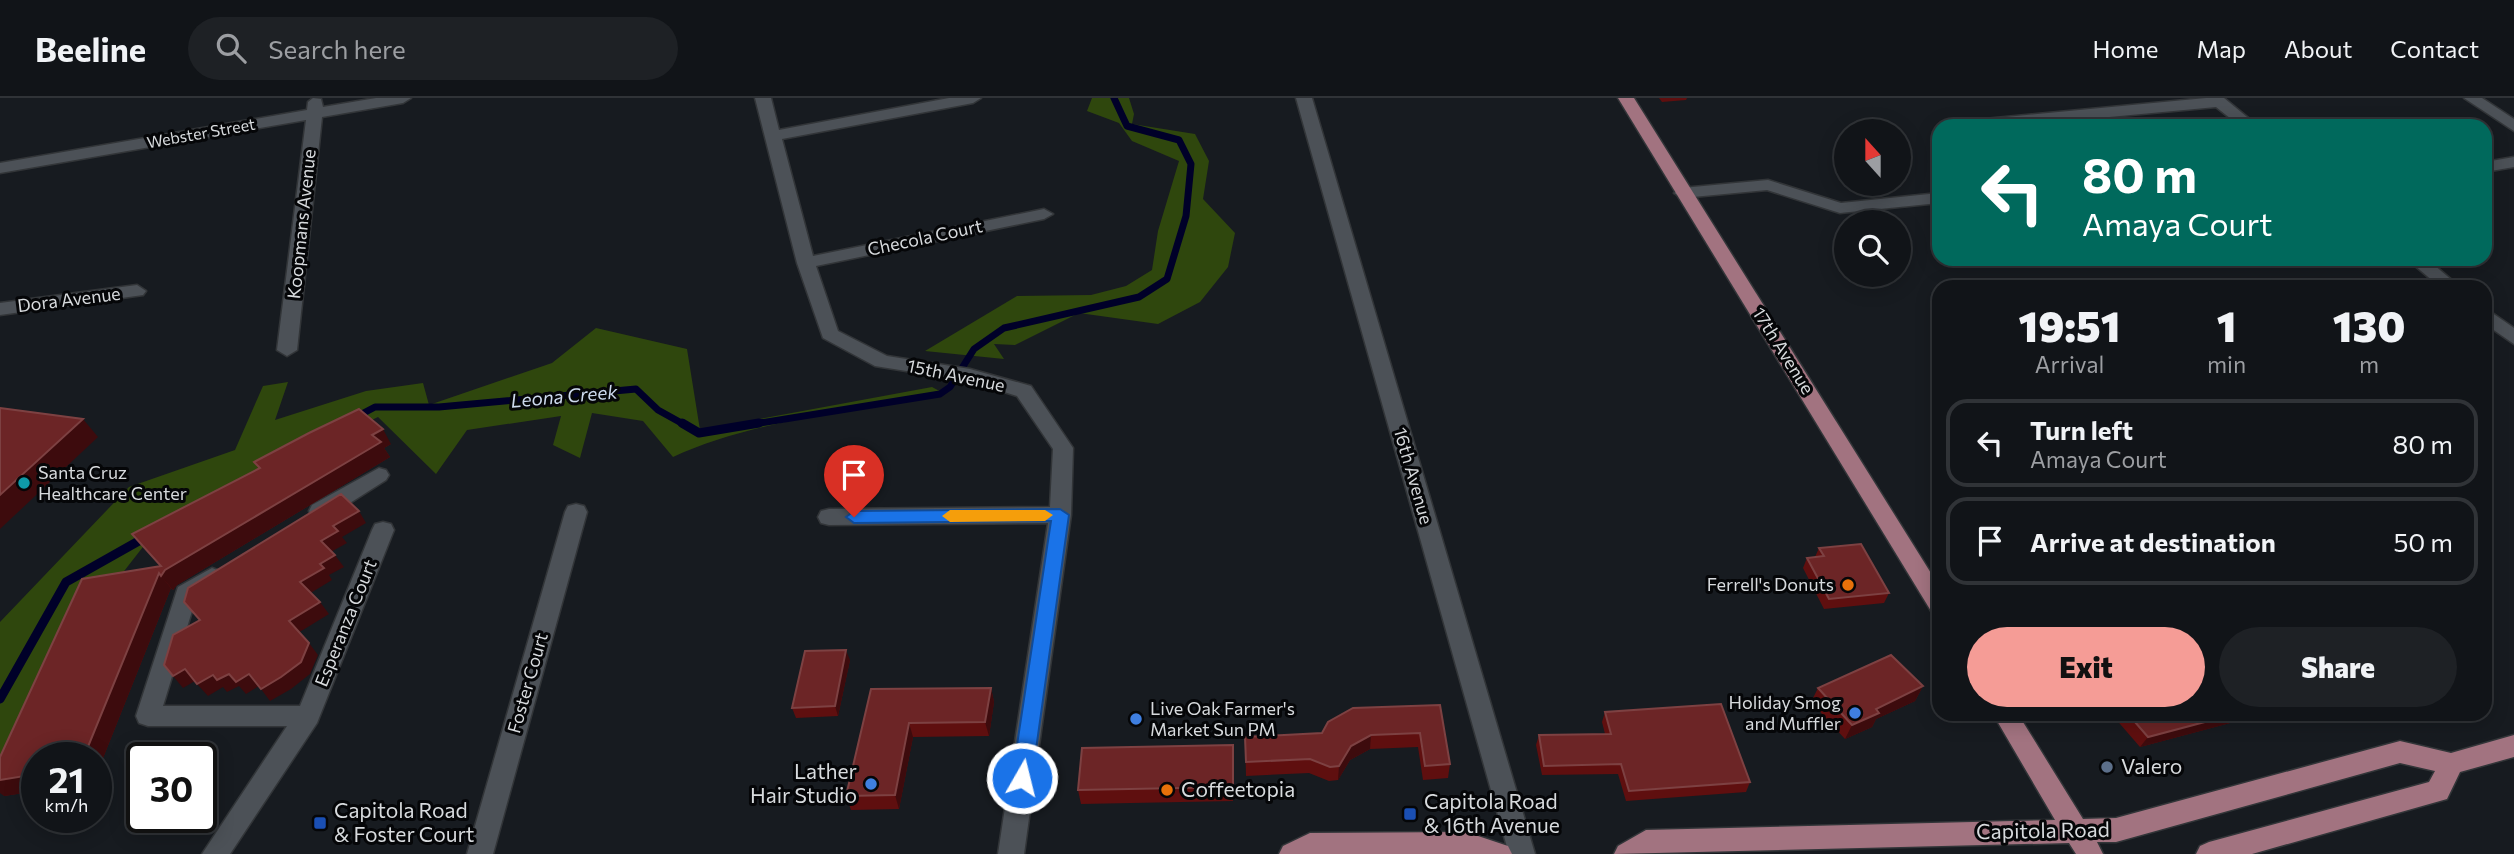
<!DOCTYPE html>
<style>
:root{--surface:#111418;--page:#1e2125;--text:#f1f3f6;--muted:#9c9ea2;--line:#303337;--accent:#f59c96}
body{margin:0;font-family:Commissioner,sans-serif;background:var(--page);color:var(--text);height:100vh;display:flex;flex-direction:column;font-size:26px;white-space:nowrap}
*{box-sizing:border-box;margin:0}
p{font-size:23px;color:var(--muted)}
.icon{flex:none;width:38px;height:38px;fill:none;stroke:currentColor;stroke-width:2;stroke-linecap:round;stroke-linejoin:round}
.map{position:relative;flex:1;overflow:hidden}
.sheet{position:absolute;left:1932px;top:182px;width:560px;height:441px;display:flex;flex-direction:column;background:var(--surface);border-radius:21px;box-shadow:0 4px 18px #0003,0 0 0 2px var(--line)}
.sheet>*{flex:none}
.guide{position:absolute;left:1932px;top:21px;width:560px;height:147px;border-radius:21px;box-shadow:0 4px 18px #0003,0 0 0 2px var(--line);background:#00695c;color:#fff;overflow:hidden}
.needle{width:46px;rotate:339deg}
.tools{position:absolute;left:1834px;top:21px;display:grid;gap:14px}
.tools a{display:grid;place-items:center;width:77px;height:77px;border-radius:50%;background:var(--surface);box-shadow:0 4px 18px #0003,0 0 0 2px var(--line);font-size:35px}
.speed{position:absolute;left:21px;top:644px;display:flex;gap:14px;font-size:35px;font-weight:700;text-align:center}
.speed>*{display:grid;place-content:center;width:91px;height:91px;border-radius:50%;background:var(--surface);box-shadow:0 4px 18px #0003,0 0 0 2px var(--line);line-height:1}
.speed small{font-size:18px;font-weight:400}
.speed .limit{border:4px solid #111;border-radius:10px;background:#fff;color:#111}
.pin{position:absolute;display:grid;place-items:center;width:60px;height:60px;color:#fff;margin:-72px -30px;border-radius:50% 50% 50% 0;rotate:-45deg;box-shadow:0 0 7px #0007}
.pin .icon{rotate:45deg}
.me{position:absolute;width:77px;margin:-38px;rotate:8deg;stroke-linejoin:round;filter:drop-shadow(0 0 5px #0008)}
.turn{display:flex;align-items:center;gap:24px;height:147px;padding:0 35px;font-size:32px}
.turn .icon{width:91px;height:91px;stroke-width:2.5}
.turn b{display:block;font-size:49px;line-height:60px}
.eta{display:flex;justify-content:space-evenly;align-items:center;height:119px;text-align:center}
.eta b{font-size:42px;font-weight:800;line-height:49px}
.action{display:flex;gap:14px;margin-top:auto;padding:14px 35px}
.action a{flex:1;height:80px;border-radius:42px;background:var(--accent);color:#111;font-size:28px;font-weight:800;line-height:80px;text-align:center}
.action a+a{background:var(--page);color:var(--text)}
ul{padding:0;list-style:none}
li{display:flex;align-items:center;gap:21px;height:88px;margin:0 14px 10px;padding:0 21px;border:4px solid var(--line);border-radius:21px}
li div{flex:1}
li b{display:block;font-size:26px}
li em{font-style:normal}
header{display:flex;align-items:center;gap:42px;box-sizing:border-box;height:98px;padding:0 35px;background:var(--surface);border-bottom:2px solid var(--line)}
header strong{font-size:33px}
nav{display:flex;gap:38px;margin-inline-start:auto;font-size:24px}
.search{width:490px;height:63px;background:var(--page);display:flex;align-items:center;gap:18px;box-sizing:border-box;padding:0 24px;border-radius:38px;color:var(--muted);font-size:26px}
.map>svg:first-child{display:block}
.green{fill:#2f470d}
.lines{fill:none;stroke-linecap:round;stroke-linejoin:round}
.stream-far1{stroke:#000029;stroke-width:7}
.stream{stroke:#000029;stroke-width:9}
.minor-casing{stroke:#323538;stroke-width:3}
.major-casing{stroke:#323538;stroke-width:3}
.minor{fill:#4c5157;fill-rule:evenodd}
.major{fill:#a27380;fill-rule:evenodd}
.wall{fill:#5f0f0f}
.shaded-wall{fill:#3d0b0d}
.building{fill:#6c2526;stroke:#7d4142;stroke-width:2}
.route{fill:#1a73e8;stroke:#114b97;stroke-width:2}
.slow{fill:#f59e0b}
.culture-dot{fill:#0f9aa8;stroke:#050608;stroke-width:2.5}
.food-dot{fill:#e8710a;stroke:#050608;stroke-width:2.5}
.shop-dot{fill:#3f7fe0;stroke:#050608;stroke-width:2.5}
.service-dot{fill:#5c6f8a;stroke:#050608;stroke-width:2.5}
.transit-dot{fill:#1a4fb4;stroke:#050608;stroke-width:2.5}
.labels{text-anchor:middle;stroke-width:6;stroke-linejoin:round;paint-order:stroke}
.far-street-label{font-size:16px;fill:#d7dadd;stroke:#050608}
.street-label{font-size:18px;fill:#d7dadd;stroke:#050608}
.poi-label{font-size:18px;fill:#d7dadd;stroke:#050608;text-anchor:start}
.water-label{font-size:19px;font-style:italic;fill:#cddaed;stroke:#050608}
.near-poi-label{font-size:21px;fill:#d7dadd;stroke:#050608;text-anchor:start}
.near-street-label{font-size:21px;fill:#d7dadd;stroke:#050608}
</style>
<header>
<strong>Beeline</strong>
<div class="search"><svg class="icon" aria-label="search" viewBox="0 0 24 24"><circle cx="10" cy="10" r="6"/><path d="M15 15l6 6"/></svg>Search here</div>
<nav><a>Home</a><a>Map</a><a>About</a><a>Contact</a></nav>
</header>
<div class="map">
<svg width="2514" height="756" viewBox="0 0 2514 756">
<rect width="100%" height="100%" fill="#171b20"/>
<g class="green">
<path d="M1092,0H1129L1134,16L1132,26L1195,36L1209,63L1203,101L1235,135L1228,169L1200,204L1158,226L1079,215L1015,247L994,246L1004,261L925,253L1017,198L1091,197L1126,188L1152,172L1158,133L1179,63L1132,43L1119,25L1087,13Z"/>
<path d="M596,230L687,251L700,332L932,289L945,296C860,312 752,322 673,359L643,323L592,315L580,360L553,347L561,318L467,332L436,376L378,319L310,352L146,445L107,495L47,596L0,695V524L129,389L235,352L263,288L288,284L275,322L366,293L423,285L429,307L552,265Z"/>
</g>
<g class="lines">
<g class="stream-far1">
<path d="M356,319L375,309H439L636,291L658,312L685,327"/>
<path d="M748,327L940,296L950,289L974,251L1004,230L1139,199L1167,181L1186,118L1191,66L1179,42L1127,28L1114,0"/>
</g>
<g class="stream">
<path d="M682,325L699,335L759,325"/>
<path d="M0,601L66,484L144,440"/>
</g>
<g class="minor-casing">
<g id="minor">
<path d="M313,0L321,1L323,9L376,0H411L403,5L322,19L297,252L287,258L277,252L306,22L0,75V65L307,12L308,4Z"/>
<path d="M755,0H771L779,32L949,0H981L973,5L782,41L813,158L1044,111L1053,116L1044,121L816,168L838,233L887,258L970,271L1031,288L1073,350L1071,417L1024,756H998L1048,425L829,427L821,425L818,419L821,413L829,411L1050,409L1053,351L1017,298L969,283L875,268L823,240L797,165Z"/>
<path d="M1296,0H1312L1535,756H1509Z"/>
<path d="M2206,0H2224L2258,28H2240L2216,9L2014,28H1956L1964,23Z"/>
<path d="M2464,0H2482L2514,21V33Z"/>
<path d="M2514,59V69L2485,74V64Z"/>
<path d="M1768,82L1841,105L1939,95V105L1840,115L1767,92L1682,100L1674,95L1682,90Z"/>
<path d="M2407,161H2427L2460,189H2440Z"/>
<path d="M137,187L146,193L143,197L0,217V205Z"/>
<path d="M2485,210L2514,230V246L2485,226Z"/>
<path d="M379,370L386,372L389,377L386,382L328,419H312L309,413L312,407Z"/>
<path d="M576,406L584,408L587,414L493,756H467L565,414L568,408Z"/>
<path d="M383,424L391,426L394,432L317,625L230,756H202L287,628H148L139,625L136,618L178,489L212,470L220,473L223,479L220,485L196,500L163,608H300L372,432L375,426Z"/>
</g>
</g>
<g class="major-casing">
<g id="major">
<path d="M1618,0H1634L1939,488V516L1931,513Z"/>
<path d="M1993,616H2018L2083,721L2116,720L2400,643L2451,655L2514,637V659L2460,674L2447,701L2252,756H2196L2200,748L2209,744L2429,684L2435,673L2400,665L2116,744H2097L2103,756H2076L2069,745L1614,756L1618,748L1646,732L2055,722Z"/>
<path d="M1466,734L1508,748L1512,756H1279L1283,748L1310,735Z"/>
</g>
</g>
<use href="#minor" class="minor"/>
<use href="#major" class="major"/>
</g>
<g class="wall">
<path d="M1659,0H1687L1686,2L1662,4Z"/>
<path d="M391,346L384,350L390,359L177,487L173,492L171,490L99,670L37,660V693L4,698L160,468L132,436L259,371L254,364Z"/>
<path d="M1819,450L1889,495L1884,505L1824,511L1803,470L1807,460L1815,459Z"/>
<path d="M850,562L838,618L796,620L792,610Z"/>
<path d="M1923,588L1915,603L1876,621L1872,629L1845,641L1811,604L1818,590Z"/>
<path d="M991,590L994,604L989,638L913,639L899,711L851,712L846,698L871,591Z"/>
<path d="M1440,607L1450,666L1448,680L1423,682L1418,649L1370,651L1350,662L1338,682L1329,683L1309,675L1246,678L1245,639L1322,635Z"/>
<path d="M1605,614L1750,684L1746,694L1626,703L1618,676L1542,677L1536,647L1539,637L1605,636L1602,624Z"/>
<path d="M2117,616H2238L2230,625L2140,649L2114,619Z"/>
<path d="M1233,647V703L1081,706L1078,692Z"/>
</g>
<g class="shaded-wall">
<path d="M83,321L98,339L0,431V397Z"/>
<path d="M383,331L391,346L384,350L390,359L177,487L173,492L161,478L165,472L372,337Z"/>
<path d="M359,413L366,425L342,439L347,445L329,455L321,443L333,428Z"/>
<path d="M335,457L344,469L329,477L332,482L309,496L300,484L320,466Z"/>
<path d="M159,475L171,490L99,670H96V660H62Z"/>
<path d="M320,504L329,516L298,535L289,523Z"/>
<path d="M309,545L318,557L310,576L291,591L270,603L261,591Z"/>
<path d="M846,552L850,562L838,618L835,608Z"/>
<path d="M185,571L195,583L183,590L173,578Z"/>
<path d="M229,576H249L259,588L246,596L239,588L227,594L223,589L208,598L197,586L213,577Z"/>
<path d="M1923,588L1915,603L1876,621L1872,629L1845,641L1852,627L1876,611Z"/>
<path d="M991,590L994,604L989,638L985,624Z"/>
<path d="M2235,616H2238L2230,625L2140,649L2148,639Z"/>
<path d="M909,625L913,639L899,711L895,697Z"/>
<path d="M1371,637L1370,651L1350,662L1338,682L1339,668L1351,648Z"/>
<path d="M37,676V693L4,698L0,695V682Z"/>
</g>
<g class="building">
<path d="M0,310L83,321L0,397Z"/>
<path d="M359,311L383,331L372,337L381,344L165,472L161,478L159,475L85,656L62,660H37V676L0,682V659L82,481L161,468L132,436L260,370L254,364L309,335Z"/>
<path d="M341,396L359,413L333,428L338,433L321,443L335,457L320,466L324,470L300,484L320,504L289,523L309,545L301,564L281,579L261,591L249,576L236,584L229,576L217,582L213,577L197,586L185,571L173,578L164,567L173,537L200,522L184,504L188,490Z"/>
<path d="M1861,446L1889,495L1829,501L1807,460L1824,458L1819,450Z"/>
<path d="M846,552L835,608L792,610L805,553Z"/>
<path d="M1891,557L1923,588L1876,611L1879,615L1852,627L1818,590Z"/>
<path d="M991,590L985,624L909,625L895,697L846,698L871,591Z"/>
<path d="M1721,606L1750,684L1629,693L1621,666L1544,668L1539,637L1611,636L1605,614Z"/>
<path d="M1440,607L1450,666L1425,668L1420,635L1371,637L1351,648L1339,668L1330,669L1310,661L1246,664L1245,639L1322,635L1328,624L1353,610Z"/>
<path d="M2128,616H2235L2148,639Z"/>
<path d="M1233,647V689L1078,692L1082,650Z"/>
</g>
<path class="route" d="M1060,411L1069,417L1032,680L1029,686H1015L1012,680L1051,423L854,425L846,419L854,413Z"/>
<path class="slow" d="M950,412H1045L1053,417L1045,423L950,424L942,418Z"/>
<circle class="culture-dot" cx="24" cy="385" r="7"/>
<g class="food-dot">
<circle cx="1848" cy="487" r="7"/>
<circle cx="1167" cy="692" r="7"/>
</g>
<g class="shop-dot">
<circle cx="1855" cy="615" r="7"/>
<circle cx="1136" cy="621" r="7"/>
<circle cx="871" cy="686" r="7"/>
</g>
<circle class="service-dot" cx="2107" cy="669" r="7"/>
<g class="transit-dot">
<rect x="1403" y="709" width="14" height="14" rx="3.5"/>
<rect x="313" y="718" width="14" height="14" rx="3.5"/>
</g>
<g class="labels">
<g class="far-street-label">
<text transform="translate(201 35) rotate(-10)" y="6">Webster Street</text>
</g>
<g class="street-label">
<text transform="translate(302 126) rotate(-84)" y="6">Koopmans Avenue</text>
<text transform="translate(925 140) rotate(-12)" y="6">Checola Court</text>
<text transform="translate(69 202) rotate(-7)" y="6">Dora Avenue</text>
<text transform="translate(1783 253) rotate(58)" y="6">17th Avenue</text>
<text transform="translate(956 278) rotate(12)" y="6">15th Avenue</text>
<text transform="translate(1413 378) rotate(74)" y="6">16th Avenue</text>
<text transform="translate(346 525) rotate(-68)" y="6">Esperanza Court</text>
<text transform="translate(528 585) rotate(-74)" y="6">Foster Court</text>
</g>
<g class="poi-label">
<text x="38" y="381">Santa Cruz<tspan x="38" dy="21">Healthcare Center</tspan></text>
<text x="1834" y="493" text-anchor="end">Ferrell's Donuts</text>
<text x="1841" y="611" text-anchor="end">Holiday Smog<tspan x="1841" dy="21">and Muffler</tspan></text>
<text x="1150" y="617">Live Oak Farmer's<tspan x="1150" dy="21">Market Sun PM</tspan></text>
</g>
<g class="water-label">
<text transform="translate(564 298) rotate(-5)" y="7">Leona Creek</text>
</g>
<g class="near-poi-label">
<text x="2121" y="676">Valero</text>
<text x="857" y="681" text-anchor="end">Lather<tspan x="857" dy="24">Hair Studio</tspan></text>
<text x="1181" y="699">Coffeetopia</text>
<text x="1424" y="711">Capitola Road<tspan x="1424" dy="24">&amp; 16th Avenue</tspan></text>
<text x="334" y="720">Capitola Road<tspan x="334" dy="24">&amp; Foster Court</tspan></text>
</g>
<g class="near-street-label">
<text transform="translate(2043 733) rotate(-1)" y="7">Capitola Road</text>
</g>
</g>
</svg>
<div class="tools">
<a><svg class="needle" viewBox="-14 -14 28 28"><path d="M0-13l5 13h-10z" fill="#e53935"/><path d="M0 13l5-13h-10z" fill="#9c9ea2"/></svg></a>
<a><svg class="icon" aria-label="search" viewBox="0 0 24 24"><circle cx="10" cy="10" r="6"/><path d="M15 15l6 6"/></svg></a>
</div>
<div class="speed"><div>21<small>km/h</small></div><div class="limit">30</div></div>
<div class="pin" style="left:854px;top:419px;background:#d93025"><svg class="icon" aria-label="arrive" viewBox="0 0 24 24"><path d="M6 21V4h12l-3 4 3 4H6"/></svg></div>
<svg class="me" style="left:1022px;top:680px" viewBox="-20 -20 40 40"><circle r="17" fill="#1a73e8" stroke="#fff" stroke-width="3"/><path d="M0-11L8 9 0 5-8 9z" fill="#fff"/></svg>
<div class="guide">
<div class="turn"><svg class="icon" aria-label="left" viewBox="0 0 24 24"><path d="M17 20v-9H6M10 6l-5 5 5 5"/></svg><div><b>80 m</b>Amaya Court</div></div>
</div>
<section class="sheet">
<div class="eta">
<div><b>19:51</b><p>Arrival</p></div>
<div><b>1</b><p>min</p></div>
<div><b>130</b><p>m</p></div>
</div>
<ul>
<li><svg class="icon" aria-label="left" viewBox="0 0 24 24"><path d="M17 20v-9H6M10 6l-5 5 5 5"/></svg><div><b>Turn left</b><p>Amaya Court</p></div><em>80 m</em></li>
<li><svg class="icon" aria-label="arrive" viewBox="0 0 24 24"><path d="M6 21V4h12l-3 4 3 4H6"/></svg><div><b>Arrive at destination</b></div><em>50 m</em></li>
</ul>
<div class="action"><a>Exit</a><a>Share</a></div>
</section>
</div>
